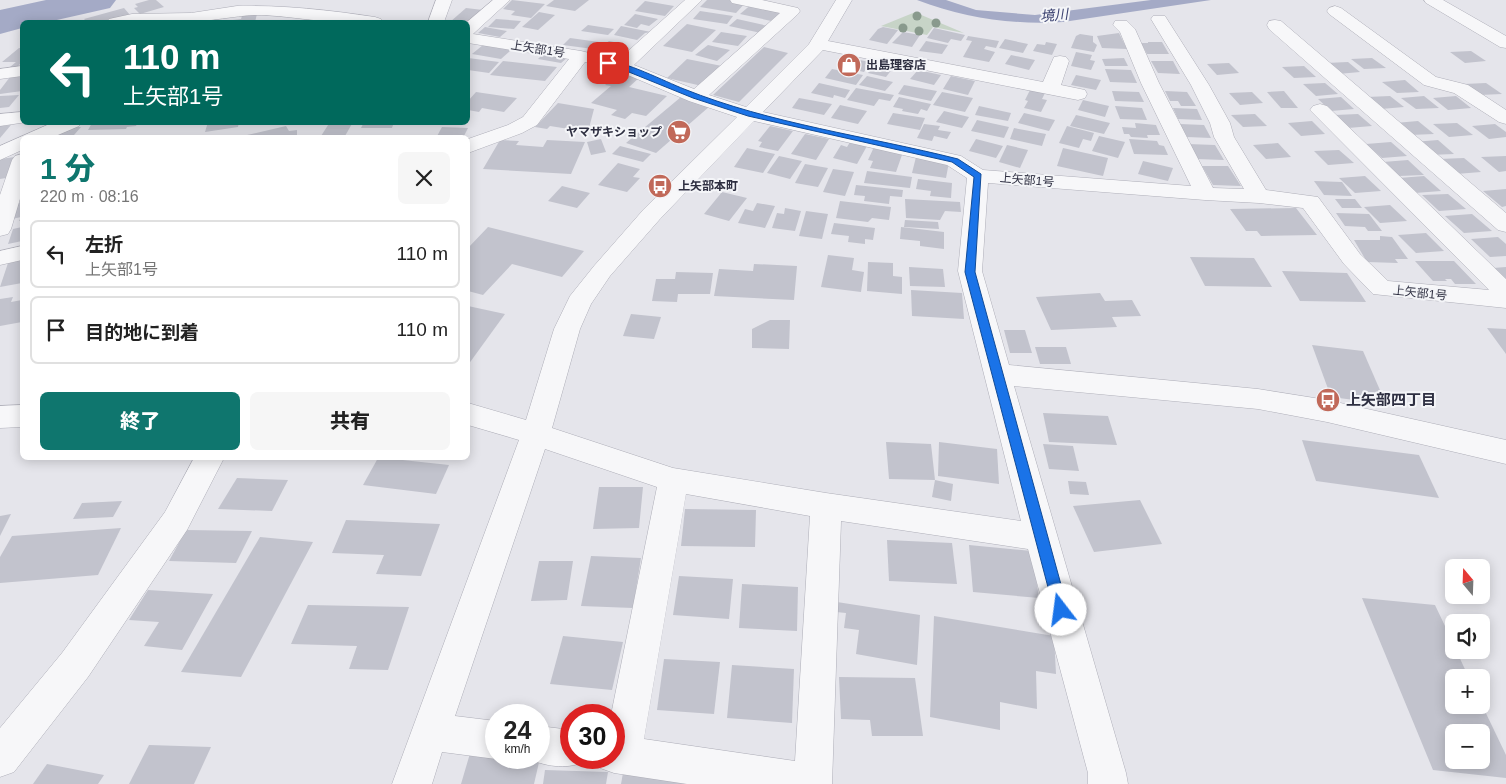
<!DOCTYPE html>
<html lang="ja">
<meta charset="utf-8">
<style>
:root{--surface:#fff;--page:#f6f6f6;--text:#222;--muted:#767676;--line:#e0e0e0;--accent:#0f766e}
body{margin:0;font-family:Helvetica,"Noto Sans JP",sans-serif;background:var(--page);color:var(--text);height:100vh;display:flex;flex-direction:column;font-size:19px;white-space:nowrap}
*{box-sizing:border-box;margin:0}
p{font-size:16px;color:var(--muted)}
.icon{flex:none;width:28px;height:28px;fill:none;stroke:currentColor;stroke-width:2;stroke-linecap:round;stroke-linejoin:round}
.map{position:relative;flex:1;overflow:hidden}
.sheet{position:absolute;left:20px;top:135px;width:450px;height:325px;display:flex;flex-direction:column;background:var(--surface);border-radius:8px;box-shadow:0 2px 12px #0003}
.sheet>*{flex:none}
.top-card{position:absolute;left:20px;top:20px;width:450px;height:105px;border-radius:8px;box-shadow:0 2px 12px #0003;background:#00695c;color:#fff;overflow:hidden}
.needle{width:32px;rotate:341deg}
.buttons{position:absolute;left:1445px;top:559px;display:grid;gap:10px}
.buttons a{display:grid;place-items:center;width:45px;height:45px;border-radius:8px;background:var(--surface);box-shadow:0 2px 12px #0003;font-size:25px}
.speed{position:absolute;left:485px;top:704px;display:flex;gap:10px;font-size:25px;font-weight:700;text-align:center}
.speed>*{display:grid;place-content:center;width:65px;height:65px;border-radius:50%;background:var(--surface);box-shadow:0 2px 12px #0003;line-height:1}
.speed small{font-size:12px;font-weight:400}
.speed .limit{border:8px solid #d22;background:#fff;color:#111}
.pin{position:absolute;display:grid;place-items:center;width:42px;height:42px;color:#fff;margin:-21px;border-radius:10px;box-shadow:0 2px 8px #0006}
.me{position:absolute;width:55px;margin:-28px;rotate:345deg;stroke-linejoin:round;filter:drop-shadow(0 0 4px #0008)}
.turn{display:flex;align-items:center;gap:18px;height:105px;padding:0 20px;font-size:22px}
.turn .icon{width:65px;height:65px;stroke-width:2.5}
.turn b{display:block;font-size:35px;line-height:42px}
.round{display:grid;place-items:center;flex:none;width:52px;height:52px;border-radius:8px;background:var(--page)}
.headline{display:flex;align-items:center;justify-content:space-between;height:85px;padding:0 20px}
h1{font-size:30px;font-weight:800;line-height:38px;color:var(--accent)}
.primary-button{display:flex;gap:10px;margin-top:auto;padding:10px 20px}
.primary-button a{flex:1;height:58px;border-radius:8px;background:var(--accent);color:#fff;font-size:20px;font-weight:800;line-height:58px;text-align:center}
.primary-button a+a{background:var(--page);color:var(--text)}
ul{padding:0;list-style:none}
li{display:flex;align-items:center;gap:15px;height:68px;margin:0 10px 8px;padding:0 10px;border:2px solid var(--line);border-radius:8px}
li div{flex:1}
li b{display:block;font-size:19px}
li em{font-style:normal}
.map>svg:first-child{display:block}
.green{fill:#c7d4c7}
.water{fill:#a4aac6}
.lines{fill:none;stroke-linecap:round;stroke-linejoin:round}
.river{fill:#a4aac6;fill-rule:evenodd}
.building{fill:#c2c3cd;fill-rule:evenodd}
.minor-casing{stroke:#aeaeb8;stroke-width:1}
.minor{fill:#f7f7f9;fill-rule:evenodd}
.tree{fill:#899a8d}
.route{fill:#1a73e8;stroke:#114b97}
.labels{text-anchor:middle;stroke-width:4;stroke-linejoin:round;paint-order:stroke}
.far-street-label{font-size:12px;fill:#2e2f41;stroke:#f4f5f8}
.far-poi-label{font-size:12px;font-weight:bold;fill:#2e2f41;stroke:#f4f5f8;text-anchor:start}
.far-water-label{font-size:14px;font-style:italic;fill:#3c4371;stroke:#f4f5f8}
.poi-label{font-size:15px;font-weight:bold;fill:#2e2f41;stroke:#f4f5f8;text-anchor:start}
</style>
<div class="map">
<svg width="1506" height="784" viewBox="0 0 1506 784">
<rect width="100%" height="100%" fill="#e5e5eb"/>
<path class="green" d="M913,13L919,14L964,33L933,27L927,35L881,26Z"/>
<path class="water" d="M917,0H946L976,10L1035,15L1151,0H1211L1063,22C1012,25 965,18 917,0Z"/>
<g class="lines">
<path class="river" d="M46,0H116L110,8L48,22H22V28L0,34V10Z"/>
</g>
<g class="building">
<path d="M149,0H156L164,7L140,14L134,8L138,7L135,4Z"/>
<path d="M512,0L545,4L531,18L511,15L515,11L503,9Z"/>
<path d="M554,0H589L575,11L546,6Z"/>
<path d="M707,0H733L746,2L736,13L700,7Z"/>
<path d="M645,1L674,6L665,16L635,11Z"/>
<path d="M753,3L788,11L776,22L740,14Z"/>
<path d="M124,8L130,15L101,22H87L84,19Z"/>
<path d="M466,8L483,10L468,22H450Z"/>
<path d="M700,11L733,16L727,24L693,19Z"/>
<path d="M539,12L555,15L538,30L522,27Z"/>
<path d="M257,14L255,22H232L233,20L241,19L242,16Z"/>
<path d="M635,14L658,19L649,26L641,24L637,28L624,25Z"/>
<path d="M496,19L521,21L514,29L488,27Z"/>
<path d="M737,19L768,26L761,33L729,26Z"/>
<path d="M687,24L716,30L692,52L663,46Z"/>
<path d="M588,25L614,29L608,35L581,31Z"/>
<path d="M621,26L651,32L645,33L637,40L614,35Z"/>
<path d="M485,27L507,31L500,37L478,33Z"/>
<path d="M883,27L898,30L887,44L869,40L878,29Z"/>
<path d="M934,28L965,35L961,41L951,39L948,43L927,38Z"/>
<path d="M721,32L747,36L738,46L712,42Z"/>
<path d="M903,32L920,35L912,47L892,43Z"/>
<path d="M1119,33L1127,49L1102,48L1097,36Z"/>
<path d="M1080,34L1093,36V42L1097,45L1094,52L1071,48L1076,36Z"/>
<path d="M968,36L999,41L996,48L986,46L984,49L995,52L989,62L963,57L972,41L966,40Z"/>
<path d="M570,38L599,42L593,49L563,45Z"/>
<path d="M1005,39L1028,44L1023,53L999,48Z"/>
<path d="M609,41L619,43L616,46L629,48L617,58L593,53Z"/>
<path d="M926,41L948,45L942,54L919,51Z"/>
<path d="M1046,42L1057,44L1052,55L1033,51L1037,44L1045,45Z"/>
<path d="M1148,42H1162L1169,54H1147L1141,43H1148Z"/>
<path d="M483,45L511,50L501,59L472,54Z"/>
<path d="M708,45L730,50L717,61L695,55Z"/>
<path d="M764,47L788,53L739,102L713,95Z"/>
<path d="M19,48H22V62L17,67H10L16,62H2Z"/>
<path d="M1471,51L1486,61L1465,63L1450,52Z"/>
<path d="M1076,52L1092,55L1090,60L1095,61L1091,70L1071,66Z"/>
<path d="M543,54L567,58L561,63L538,59Z"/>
<path d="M1011,55L1035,60L1029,70L1005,64Z"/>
<path d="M844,57L870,62L864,72L838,66Z"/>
<path d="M468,58L499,62L489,73L468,70Z"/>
<path d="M1124,58L1128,66H1105L1102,59Z"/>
<path d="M1372,58L1386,68L1364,69L1351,59Z"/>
<path d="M687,59L722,66L702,86L667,78Z"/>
<path d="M878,60L896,64L886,77L868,73Z"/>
<path d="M503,61L557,67L545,81L490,75Z"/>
<path d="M1151,61H1173L1180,74L1158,73Z"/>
<path d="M1348,62L1360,72L1338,74L1326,63Z"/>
<path d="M1229,63L1239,73L1217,75L1207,64Z"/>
<path d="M1304,66L1316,77L1294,78L1282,67Z"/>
<path d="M832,69L863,75L856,85L825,78Z"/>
<path d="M1105,69L1131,70L1137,83L1110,82Z"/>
<path d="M918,70L941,75L934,85L910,79Z"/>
<path d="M619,72L640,77L629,87L667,96L646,116L632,113L625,119L611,115L617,110L591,103L611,86L605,85Z"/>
<path d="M1076,75L1101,80L1096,90L1071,85Z"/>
<path d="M22,76V91L0,94V90L10,77Z"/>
<path d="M867,76L893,82L885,91L859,85Z"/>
<path d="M951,76L975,81L968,95L943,89Z"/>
<path d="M1405,80L1419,92L1397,93L1382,82Z"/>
<path d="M819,83L850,90L845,98L834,95L833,98L811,93Z"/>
<path d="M1325,83L1338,94L1316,96L1303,84Z"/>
<path d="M1486,83L1502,94L1480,95L1464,84Z"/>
<path d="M904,85L937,91L931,101L898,94Z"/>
<path d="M856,88L894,95L890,101L879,99L874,106L847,100Z"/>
<path d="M1030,90L1045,93L1042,99L1047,100L1041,112L1024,108L1028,101L1025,100Z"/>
<path d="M1112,91L1139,92L1144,102L1115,101Z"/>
<path d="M1165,91L1187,92L1196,106H1181L1178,101H1170Z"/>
<path d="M1284,91L1298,108H1281L1267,92Z"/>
<path d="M476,92L517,98L504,112L482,108L479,112L468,110V101Z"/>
<path d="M942,92L973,98L965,112L933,105Z"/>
<path d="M1252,92L1263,103L1240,105L1229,93Z"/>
<path d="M19,95L9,107L0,108V96Z"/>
<path d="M1390,96L1404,107L1381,109L1367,97Z"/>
<path d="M1424,96L1439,108L1416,109L1401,98Z"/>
<path d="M1456,96L1471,108L1448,110L1433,98Z"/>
<path d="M681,97L710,106L656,153L626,143Z"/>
<path d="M899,97L931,104L927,111L921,109L918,114L902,111L903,109L893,107Z"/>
<path d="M1341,97L1354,109L1331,111L1318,99Z"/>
<path d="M799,98L832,104L824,115L792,108Z"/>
<path d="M1083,100L1109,106L1105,117L1078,110Z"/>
<path d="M558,103L594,109L588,132L550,126L547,129L535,127Z"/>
<path d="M840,105L867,111L858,124L831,118Z"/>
<path d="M979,106L1011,113L1008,121L975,115Z"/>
<path d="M1115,106L1142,108L1147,120L1120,119Z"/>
<path d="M1173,108L1197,109L1202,120L1178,119Z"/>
<path d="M944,111L969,117L962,128L936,122Z"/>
<path d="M893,113L925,118L920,130L887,124Z"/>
<path d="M1024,113L1055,120L1049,131L1018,123Z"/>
<path d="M1255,114L1267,126L1243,127L1231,115Z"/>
<path d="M1358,114L1372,126L1348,128L1335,115Z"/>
<path d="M1076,115L1110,123L1104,134L1070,126Z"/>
<path d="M977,120L1009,127L1004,138L971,131Z"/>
<path d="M1312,121L1325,134L1301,136L1288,123Z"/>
<path d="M1418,121L1434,134L1410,135L1395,123Z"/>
<path d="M102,122H138L136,126L127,127L126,129L88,130L92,123Z"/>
<path d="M208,122H239L238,127L205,132Z"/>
<path d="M330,122H353L345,136H321Z"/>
<path d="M364,122H394L392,128H361Z"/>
<path d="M1135,123L1156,125L1160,135H1147L1148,138L1131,137L1129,134H1124L1122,127L1136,128Z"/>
<path d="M1457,123L1473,135L1449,137L1433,124Z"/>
<path d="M924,124L940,126L938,130L951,132L947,139L934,136L932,141L917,138Z"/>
<path d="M1180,124L1204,125L1211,138L1187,137Z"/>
<path d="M1495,124L1506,132V137L1489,139L1472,126Z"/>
<path d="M11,125L0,138V126Z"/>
<path d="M286,126L289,131L297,130V135L295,138H234Z"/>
<path d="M770,126L793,131L778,151L759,147L762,142L758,141Z"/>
<path d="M1067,126L1094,133L1091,141L1083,139L1079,148L1059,143Z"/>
<path d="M66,127H81L74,135H45Z"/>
<path d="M442,127L468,128L463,138H436Z"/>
<path d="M1014,128L1046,134L1042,146L1010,139Z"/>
<path d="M805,134L829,139L816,160L791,154Z"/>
<path d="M1099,136L1125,142L1118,158L1092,151Z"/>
<path d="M601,139L606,152L591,155L587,142Z"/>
<path d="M976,139L1003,146L996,158L969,151Z"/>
<path d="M1129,139L1157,141L1159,145L1164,146L1168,155L1134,154Z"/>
<path d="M500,140L519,141L516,145L543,147L547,140L585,142L571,174L483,169Z"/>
<path d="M1438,140L1454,154L1429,155L1413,142Z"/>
<path d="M850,142L867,146L857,164L833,158L841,145L847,147Z"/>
<path d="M1391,142L1407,156L1382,158L1366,144Z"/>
<path d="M1278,143L1291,157L1266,159L1253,145Z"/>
<path d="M1188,144L1215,145L1224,160L1196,159Z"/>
<path d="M1007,145L1028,150L1020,168L999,162Z"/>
<path d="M620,146L651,154L643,162L612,154Z"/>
<path d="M874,147L903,152L896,172L870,168L873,161L868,160Z"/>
<path d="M747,148L775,154L763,173L734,167Z"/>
<path d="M1063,148L1108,158L1103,176L1057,166Z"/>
<path d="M1339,150L1354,163L1328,165L1314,151Z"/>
<path d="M779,156L802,161L790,179L767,173Z"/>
<path d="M1506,156V171L1499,172L1481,157Z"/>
<path d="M15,157L6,178L0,179V159Z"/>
<path d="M916,157L949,162L946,178L912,173Z"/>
<path d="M1464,158L1481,172L1456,174L1439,159Z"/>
<path d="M1408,160L1424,175L1399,176L1383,162Z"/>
<path d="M1143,161L1173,168L1168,181L1138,174Z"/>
<path d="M618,163L640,169L633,177L640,178L627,192L598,185Z"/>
<path d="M805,164L828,168L818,187L795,183Z"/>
<path d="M1202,166H1228L1241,186L1213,185Z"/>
<path d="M833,169L854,172L845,196L823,192Z"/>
<path d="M867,171L912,177L910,188L864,183Z"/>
<path d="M1365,176L1381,191L1355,193L1339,178Z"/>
<path d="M1424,176L1441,191L1415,193L1399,178Z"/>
<path d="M918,179L952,183L951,198L930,196L931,191L916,189Z"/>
<path d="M1314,181L1342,182L1352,196L1324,195Z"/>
<path d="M856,185L903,190L902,197L890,196L889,204L864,201L865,196L854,195Z"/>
<path d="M562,186L590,193L577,208L548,201Z"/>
<path d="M1506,189V206L1502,207L1483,191Z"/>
<path d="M722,192L747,198L729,221L704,214Z"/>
<path d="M1448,194L1466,209L1439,211L1422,195Z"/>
<path d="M905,199L960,202L961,212L945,211L940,220L906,218Z"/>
<path d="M1335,199H1355L1362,208H1342Z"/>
<path d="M840,201L891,207L889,220L872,218L868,222L836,218Z"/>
<path d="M22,202V221H19L21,217L12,219L18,203Z"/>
<path d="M757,203L775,206L765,228L738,223L745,209L753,211Z"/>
<path d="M1390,205L1407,221L1380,223L1364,207Z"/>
<path d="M785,208L801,211L795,231L772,228L777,213L784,214Z"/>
<path d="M1296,208L1317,235L1261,236L1257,231H1246L1230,209Z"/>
<path d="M806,211L828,214L822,239L799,236Z"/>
<path d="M1336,213L1369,214L1382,231H1368L1365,227L1345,226Z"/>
<path d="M1472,214L1492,231L1464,233L1445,216Z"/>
<path d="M905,220L938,222L939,229L904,227Z"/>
<path d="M834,223L875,228L873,240L865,239V244L848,242L849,236L831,234Z"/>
<path d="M22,227V241L8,244L13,229Z"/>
<path d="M488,227L584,251L562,277L512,264L483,295L468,291V255L470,252L468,251V248Z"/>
<path d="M901,227L944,232V249L920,246V241L900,239Z"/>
<path d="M1426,233L1444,251L1416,253L1398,235Z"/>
<path d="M1380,236L1392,237L1408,259H1395L1398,263L1367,262L1354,240H1380Z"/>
<path d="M1498,237L1506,244V256L1490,257L1471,239Z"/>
<path d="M828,255L854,258L852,270L864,272L861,292L821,287Z"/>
<path d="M1190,257L1254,258L1272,287L1205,286Z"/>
<path d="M22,260V283L0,287L8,263Z"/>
<path d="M1415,261H1454L1476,284H1455L1451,279H1445L1447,281H1433Z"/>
<path d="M868,262L893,263V276L902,277V294L867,291Z"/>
<path d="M754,264L797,266L794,300L714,296L719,269L753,271Z"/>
<path d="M909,267L943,269L945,287L910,286Z"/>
<path d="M1506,267V280L1493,268Z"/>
<path d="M1282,271L1347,273L1366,302L1300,301Z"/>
<path d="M676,272L713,273L710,294H678L677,302L652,301L656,279H675Z"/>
<path d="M911,290L962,293L964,319L912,316Z"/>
<path d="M1100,293L1105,301L1132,300L1141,316L1112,317L1117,327L1051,330L1036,297Z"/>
<path d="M13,297L11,302L22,300V322L0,326V299Z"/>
<path d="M468,306L505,314L468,365Z"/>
<path d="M631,314L661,317L654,339L623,336Z"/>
<path d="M770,320H790L789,349L752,348V329Z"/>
<path d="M1487,328L1506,329V354Z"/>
<path d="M1004,330H1025L1032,353H1010Z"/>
<path d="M1312,345L1363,351L1386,404L1331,397Z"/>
<path d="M1035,347H1066L1071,364H1040Z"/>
<path d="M1043,413L1108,416L1117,445L1049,442Z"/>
<path d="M1302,440L1419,455L1439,498L1316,481Z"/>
<path d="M886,442L931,444L935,480L953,484L951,501L932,497L935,480L889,479Z"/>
<path d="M939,442L997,449L999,484L938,476Z"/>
<path d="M1043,444L1073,446L1079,471L1049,469Z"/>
<path d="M378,458H384L449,465L436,494L363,485Z"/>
<path d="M237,478L288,480L272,511L218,509Z"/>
<path d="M1068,481L1086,482L1089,495L1070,494Z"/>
<path d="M599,487H643L639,528L593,529Z"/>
<path d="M1140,500L1162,544L1094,552L1073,506Z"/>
<path d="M122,501L113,517L73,519L82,503Z"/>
<path d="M685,509L756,510L755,547L681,546Z"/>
<path d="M11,514L0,536V516Z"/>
<path d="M346,520L440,524L421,576L376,574L384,555L332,553Z"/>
<path d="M121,528L98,575L0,583V557L12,536Z"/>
<path d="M186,530L252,531L236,563L169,561Z"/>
<path d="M260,537L313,542L241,677L181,672Z"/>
<path d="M887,540L952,543L957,584L889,581Z"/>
<path d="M969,545L1032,551L1039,598L973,592Z"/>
<path d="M591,556L641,558L633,608L581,606Z"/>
<path d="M539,561H573L567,600L531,601Z"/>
<path d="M679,576L733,579L729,619L673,615Z"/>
<path d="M742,584L798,587L797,631L739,628Z"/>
<path d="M148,590L213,594L182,650L144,646L159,622L129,620Z"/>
<path d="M1362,598L1435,605L1454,645V650H1456L1469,678H1454V705H1482L1506,755V778L1433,770ZM1454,732H1481V760H1454Z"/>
<path d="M837,602L920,615L917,665L856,654L859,630L844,628L846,613L836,612Z"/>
<path d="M308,605L409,607L388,670L349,669L357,646L291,644Z"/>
<path d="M934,616L1054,636L1056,674L1036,671L1037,709L1000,702V730L930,717Z"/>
<path d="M563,636L623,642L612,690L550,684Z"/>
<path d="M664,659L720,662L714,714L657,710Z"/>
<path d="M732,665L794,669L792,723L727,718Z"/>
<path d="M839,677L915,678L923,736H872L870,720L841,719Z"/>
<path d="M149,745L211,747L194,784H129Z"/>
<path d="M471,750L496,752V758H540L534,784H461Z"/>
<path d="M47,764L104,775L98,784H33Z"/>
<path d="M545,770L608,772L606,784H543Z"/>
<path d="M623,773L697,784H621Z"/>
</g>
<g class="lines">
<g class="minor-casing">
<g id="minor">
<path d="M436,0H452L444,22H428Z"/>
<path d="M493,0H510L473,34L581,51L618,60L685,0H702L634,65L694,89L780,13L732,3L730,0H762L798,8L800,11L798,14L709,95L746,107L809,44L836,0H852L828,41L1043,82L1054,57L1060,56L1066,57L1069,61L1061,85L1085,90L1087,94L1085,98L1078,100L823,50L763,112L961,156L983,170L1191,186L1141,83L1120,32L1113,25L1115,21H1127L1135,29L1159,83L1213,188L1244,189L1214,137L1210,123L1191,85L1151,19L1153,16H1165L1209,85L1230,123L1234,137L1266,190L1318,197L1360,254L1388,281L1489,290L1310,110L1313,106L1320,104L1327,106L1506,279V308L1373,294L1344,264L1303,208L1259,203L1205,200L988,183L982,271L1009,365L1258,389L1327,400L1506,440V464L1327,422L1258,409L1014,386L1126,773L1128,784H1088V773L1028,549L841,521L832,784H687L614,773L600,768L596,758H614V715H611L657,487L545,449L455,716L496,721V758H499L496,759L442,752L432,784H392L519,440L468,425V403L526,420L554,329L570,296L594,266L644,209L737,117L689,101L616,70L585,62L537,125L522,133L468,153V139L508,125L523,117L569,59L468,43L467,22ZM754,121L947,165L967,178L958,271L1021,521L826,493L673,468L552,428L580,329L591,304L610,276L660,219ZM686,494L810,516L795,761L644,739Z"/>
<path d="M1424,0H1443L1506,36V48L1500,47L1426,3Z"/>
<path d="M237,6C284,5 329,10 375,17L381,19L383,22C343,28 296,15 254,15C233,16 212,21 190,22C168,24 128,25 107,22L109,19L132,14L191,13Z"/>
<path d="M1335,6L1341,8L1436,77L1468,85L1506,110V124L1499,122L1454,93L1424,85L1329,14L1327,11L1329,8Z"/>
<path d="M1275,20L1281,21L1506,213V232L1498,230L1269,29L1267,25L1269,21Z"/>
<path d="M22,66V76L0,79V69Z"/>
<path d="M22,112V122H27L0,126V114Z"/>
<path d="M54,122H81L79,126L51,138H22V150L0,160V146Z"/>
<path d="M22,154V192L11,229L8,234L0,236V195L12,160L15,156Z"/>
<path d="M22,246V260L0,265V251Z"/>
<path d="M22,405V427L0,428V406Z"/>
<path d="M194,458H224L187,530L88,677L14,772L0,777V728L62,653L165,512Z"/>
<path d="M539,726L571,730V758H587L584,762C565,770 545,766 526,758H539Z"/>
</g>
</g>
<use href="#minor" class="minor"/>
</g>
<g class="tree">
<circle cx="917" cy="16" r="4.5"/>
<circle cx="936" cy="23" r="4.5"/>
<circle cx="903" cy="28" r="4.5"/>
<circle cx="919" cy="31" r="4.5"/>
</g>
<path class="route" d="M606,61C623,60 666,82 684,89C771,124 867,136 958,159L981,174L975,272L1068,610L1066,614L1061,616L1056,614L1054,610L965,272L974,177L952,162L748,116L693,98L619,68L606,64Z"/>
<defs>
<g id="shop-disc" transform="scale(1.25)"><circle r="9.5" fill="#c16959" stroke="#f4f5f8"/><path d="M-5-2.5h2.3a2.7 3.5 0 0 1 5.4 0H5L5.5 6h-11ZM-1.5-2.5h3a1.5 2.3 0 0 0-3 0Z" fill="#fff"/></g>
<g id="supermarket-disc" transform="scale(1.25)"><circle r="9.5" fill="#c16959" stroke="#f4f5f8"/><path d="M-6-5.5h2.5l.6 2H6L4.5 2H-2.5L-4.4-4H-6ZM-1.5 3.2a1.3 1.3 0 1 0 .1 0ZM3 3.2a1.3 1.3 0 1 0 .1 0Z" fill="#fff"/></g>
<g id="bus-disc" transform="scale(1.25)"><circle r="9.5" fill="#c16959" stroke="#f4f5f8"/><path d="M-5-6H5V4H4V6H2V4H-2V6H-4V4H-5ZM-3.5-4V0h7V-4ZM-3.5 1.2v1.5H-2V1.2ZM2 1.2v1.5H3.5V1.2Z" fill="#fff"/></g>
</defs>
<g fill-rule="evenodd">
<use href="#shop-disc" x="849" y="65"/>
<use href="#supermarket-disc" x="679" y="132"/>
<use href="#bus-disc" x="660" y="186"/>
<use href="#bus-disc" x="1328" y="400"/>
</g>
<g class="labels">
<g class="far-street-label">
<text transform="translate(538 49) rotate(9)" y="4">上矢部1号</text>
<text transform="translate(1027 180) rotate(5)" y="4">上矢部1号</text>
<text transform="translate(1420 293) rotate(6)" y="4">上矢部1号</text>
</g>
<g class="far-poi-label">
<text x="866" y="69">出島理容店</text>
<text x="662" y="136" text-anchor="end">ヤマザキショップ</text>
<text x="678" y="190">上矢部本町</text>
</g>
<g class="far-water-label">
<text transform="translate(1054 15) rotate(-5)" y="5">境川</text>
</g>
<g class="poi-label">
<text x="1346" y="405">上矢部四丁目</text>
</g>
</g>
</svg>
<div class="buttons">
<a><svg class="needle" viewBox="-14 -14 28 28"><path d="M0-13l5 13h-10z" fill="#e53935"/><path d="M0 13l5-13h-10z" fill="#767676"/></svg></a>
<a><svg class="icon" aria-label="sound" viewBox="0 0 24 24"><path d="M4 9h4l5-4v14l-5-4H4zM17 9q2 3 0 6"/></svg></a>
<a>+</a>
<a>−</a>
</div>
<div class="speed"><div>24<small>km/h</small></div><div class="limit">30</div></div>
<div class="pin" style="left:608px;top:63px;background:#d93025"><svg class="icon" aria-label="arrive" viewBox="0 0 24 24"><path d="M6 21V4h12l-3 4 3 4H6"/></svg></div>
<svg class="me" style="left:1061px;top:610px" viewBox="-20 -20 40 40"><circle r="19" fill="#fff"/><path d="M0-13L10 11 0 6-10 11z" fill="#1a73e8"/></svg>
<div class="top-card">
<div class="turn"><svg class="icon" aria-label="left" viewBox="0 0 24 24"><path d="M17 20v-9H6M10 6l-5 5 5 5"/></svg><div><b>110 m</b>上矢部1号</div></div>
</div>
<section class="sheet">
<div class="headline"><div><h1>1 分</h1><p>220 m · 08:16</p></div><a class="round"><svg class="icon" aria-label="close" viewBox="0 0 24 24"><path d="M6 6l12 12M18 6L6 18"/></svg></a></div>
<ul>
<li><svg class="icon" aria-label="left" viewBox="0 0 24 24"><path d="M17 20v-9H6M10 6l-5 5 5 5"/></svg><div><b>左折</b><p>上矢部1号</p></div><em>110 m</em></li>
<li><svg class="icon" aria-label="arrive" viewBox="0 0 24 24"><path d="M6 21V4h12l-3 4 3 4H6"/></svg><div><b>目的地に到着</b></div><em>110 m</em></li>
</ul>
<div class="primary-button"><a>終了</a><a>共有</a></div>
</section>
</div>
